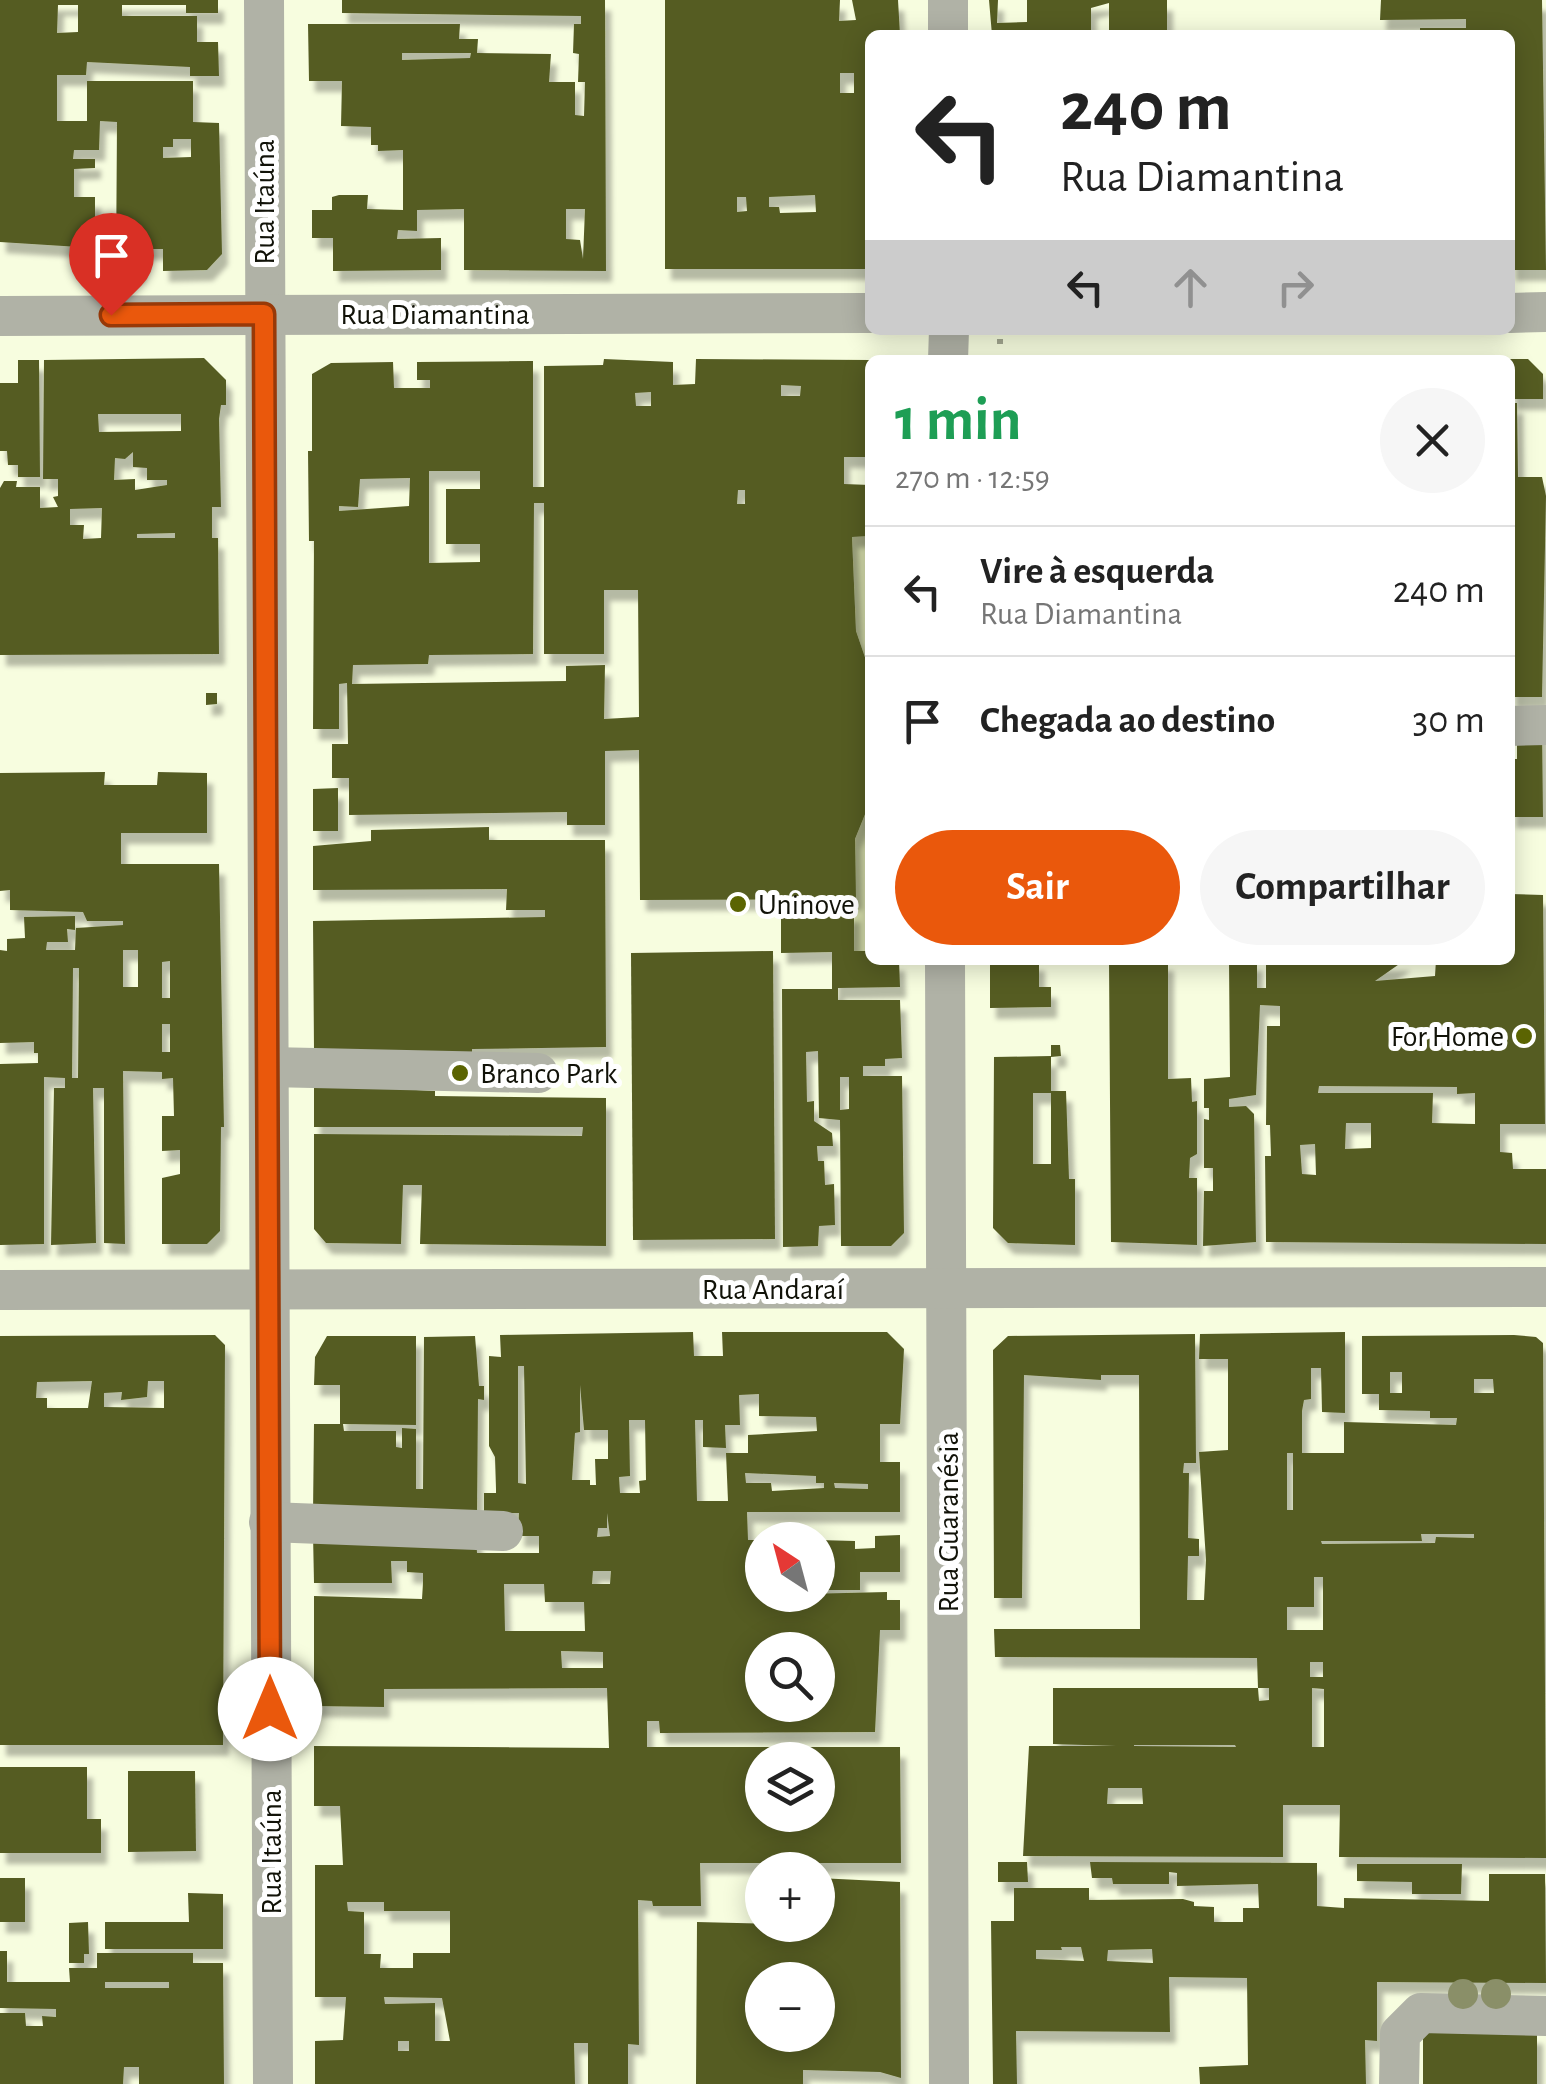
<!DOCTYPE html>
<html lang="pt">
<meta charset="utf-8">
<style>
:root{--surface:#fff;--page:#f6f6f6;--text:#222;--muted:#767676;--line:#e0e0e0;--accent:#ea580c}
body{margin:0;font-family:"Alegreya Sans",sans-serif;background:var(--page);color:var(--text);height:100vh;display:flex;flex-direction:column;font-size:38px;white-space:nowrap}
*{box-sizing:border-box;margin:0}
p{font-size:32px;color:var(--muted)}
.icon{flex:none;width:55px;height:55px;fill:none;stroke:currentColor;stroke-width:2;stroke-linecap:round;stroke-linejoin:round}
.map{position:relative;flex:1;overflow:hidden}
.sheet{position:absolute;left:865px;top:355px;width:650px;height:610px;display:flex;flex-direction:column;background:var(--surface);border-radius:15px;box-shadow:0 5px 25px #0003}
.sheet>*{flex:none}
.hud{position:absolute;left:865px;top:30px;width:650px;height:305px;border-radius:15px;box-shadow:0 5px 25px #0003;background:#fff;color:var(--text);overflow:hidden}
.needle{width:65px;rotate:324deg}
.fabs{position:absolute;left:745px;top:1522px;display:grid;gap:20px}
.fabs a{display:grid;place-items:center;width:90px;height:90px;border-radius:50%;background:var(--surface);box-shadow:0 5px 25px #0003;font-size:50px}
.pin{position:absolute;display:grid;place-items:center;width:85px;height:85px;color:#fff;margin:-102px -42px;border-radius:50% 50% 50% 0;rotate:-45deg;box-shadow:0 0 10px #0007}
.pin .icon{rotate:45deg}
.me{position:absolute;width:110px;margin:-55px;rotate:0deg;stroke-linejoin:round;filter:drop-shadow(0 0 8px #0008)}
.turn{display:flex;align-items:center;gap:35px;height:210px;padding:0 30px;font-size:45px}
.turn .icon{width:130px;height:130px;stroke-width:2.5}
.turn b{display:block;font-size:70px;line-height:85px}
.lanes{display:flex;align-items:center;height:95px;padding:0 30px;background:#0003;justify-content:center;gap:50px;direction:ltr}
.lanes .off{opacity:.35}
.round{display:grid;place-items:center;flex:none;width:105px;height:105px;border-radius:52px;background:var(--page)}
.summary{display:flex;align-items:center;justify-content:space-between;height:170px;padding:0 30px}
h1{font-size:60px;font-weight:600;line-height:75px;color:#1e9e55}
.primary-button{display:flex;gap:20px;margin-top:auto;padding:20px 30px}
.primary-button a{flex:1;height:115px;border-radius:60px;background:var(--accent);color:#fff;font-size:40px;font-weight:600;line-height:115px;text-align:center}
.primary-button a+a{background:var(--page);color:var(--text)}
ul{padding:0;list-style:none}
li{display:flex;align-items:center;gap:30px;height:130px;padding:0 30px;border-top:2px solid var(--line)}
li div{flex:1}
li b{display:block;font-size:38px}
li em{font-style:normal}
.map>svg:first-child{display:block}
.green{fill:#d0d8a7}
.building{fill:#555c24;fill-rule:evenodd;filter:url(#shadow)}
.lines{fill:none;stroke-linecap:round;stroke-linejoin:round}
.path{stroke:#a3a790;stroke-width:6;stroke-dasharray:5 5;stroke-linecap:butt}
.minor{stroke:#b0b2a6;stroke-width:40}
.tree{fill:#8a8f68}
.route-casing{stroke:#983908;stroke-width:25}
.route{stroke:#ea580c;stroke-width:18}
.poi-dot{fill:#5b6402;stroke:#fff;stroke-width:4}
.labels{text-anchor:middle;stroke-width:10;stroke-linejoin:round;paint-order:stroke}
.street-label{font-size:30px;fill:#111208;stroke:#fff}
.poi-label{font-size:30px;fill:#111208;stroke:#fff;text-anchor:start}
</style>
<div class="map">
<svg width="1546" height="2084" viewBox="0 0 1546 2084">
<defs>
<filter id="shadow"><feDropShadow dx="6" dy="11" stdDeviation="2.5" flood-color="#0004"/></filter>
</defs>
<rect width="100%" height="100%" fill="#f7fddf"/>
<g class="green">
<path d="M870,536V672L856,631L852,537Z"/>
<path d="M870,802V951H854L855,839Z"/>
</g>
<g class="building">
<path d="M0,0H218V13H186V5H122V16H197V42H218L219,76H190V67L87,62L86,75H57V121H87V81H193V122L219,123L222,254L207,270L163,271V249H139V271L116,272L117,122L100,121L99,150H74L73,159H95V168L74,169V197H95V248L0,242ZM58,5H78V32L57,33ZM173,139H191V157L163,158V147H173Z"/>
<path d="M342,0H605L606,271L464,270V209L417,210V231L398,230L397,239L441,238V270L333,271V238H312V210H332V197L339,195H368L367,209L403,210V150L378,151V145H371V127L341,126L342,81H309L308,24H460L459,39H478L477,53L551,54L549,82H575V115L584,116L585,82H578L579,54L573,53L574,24H581V16L342,13ZM402,53H471L470,58L402,60ZM566,209H585L583,259L580,240L566,239Z"/>
<path d="M665,0H840L839,21L856,20L852,0H898L900,35H870L869,269H665ZM840,73H854V93H840ZM815,195L816,212L780,213L779,207H769V197ZM737,197H746L747,211L737,212Z"/>
<path d="M989,0H998L997,23L1027,22V0H1167V35H1109V3L1091,8V35H992Z"/>
<path d="M1381,0H1542L1546,270H1510V35H1420V28H1466V19L1380,20Z"/>
<path d="M204,358L226,380V405H221L219,419L221,507H212V538H218L219,654L0,655V488L4,481H17L16,487H40V508L58,507L53,497L58,496V479H43L44,360ZM98,414H181V431L99,432ZM133,452V467L147,468V480H167V485L135,490V479L114,480L115,458L125,459ZM102,508L101,538L83,539L84,525H70V509ZM175,533V538H137V534Z"/>
<path d="M604,359L673,362V385L695,384L696,359L870,360V457H844V484L870,485V536L852,537L856,631L870,672V802L855,839L856,899L640,900L639,750L605,751V825H567V812L349,815V778H332V744H348L347,683L339,684V729H313L314,541H309L308,451H312V374L331,363L393,362L394,388H430V380H417V362L533,361V487H544V366L603,365ZM781,385L801,386L800,396H781ZM651,392V406H636L635,393ZM429,471H480V489H446V544H480V562L429,563ZM410,478L409,506L339,511V506L358,507L360,479ZM738,490H745V504H737ZM534,503H544V654H604V590H638L639,717L604,719L605,665L566,666V681L352,684L353,665L428,664L429,655L533,654Z"/>
<path d="M1510,359H1528L1543,374V399H1510Z"/>
<path d="M18,360H39L40,477H18V465H8L7,451H0V383H18Z"/>
<path d="M1510,403H1517L1518,477H1542L1546,496L1542,697H1510Z"/>
<path d="M206,693H217V704L206,705Z"/>
<path d="M1517,728H1542L1543,817H1510V759H1517Z"/>
<path d="M105,772L104,785H157L158,772L207,773V833H121V864H219L224,1127H221L220,1231L207,1244H162V1178L180,1174V1150L162,1151V1116H174L173,1078L162,1079V1072L123,1071L125,1244L104,1243V1088H93L96,1243L51,1245L54,1088H65V1078L44,1077V1244L0,1245V1064L38,1063V1053H34V1042L0,1043V950L7,951V939L25,938L24,917L75,916V930L67,929L68,942H47L46,950H75L76,928L123,925V921H87L83,912L10,910V890L0,891V773ZM123,950H138V987H123ZM170,961V998H162V962ZM73,968H79L78,1078H72ZM162,1024H170V1052H162Z"/>
<path d="M338,788V831H313V789Z"/>
<path d="M489,827V840H605L606,1047L472,1049V1061L314,1050L313,921L545,917V910H506L507,889L313,890V846L371,841V830Z"/>
<path d="M1510,894L1543,895L1545,1124H1500V1152L1512,1153L1513,1169H1546V1244L1266,1242L1265,1156H1271L1270,1125H1266L1267,1026H1280V1006L1260,1005L1256,1095L1229,1099V1107L1246,1106L1254,1114L1256,1242L1203,1246L1204,1191H1213V1168H1204V1119L1209,1120V1108H1204V1079L1230,1077L1229,960H1257V988H1266V960H1405L1375,981L1435,976L1436,960H1510ZM1319,1086L1457,1087V1094L1475,1093V1124L1432,1123L1433,1093H1318ZM1346,1123H1371V1148L1345,1149ZM1315,1144L1316,1175L1302,1174L1300,1145Z"/>
<path d="M854,911V951H870V960H899L900,987L838,988V1000H900L902,1058L885,1059V1066H863V1076H902L904,1233L891,1246H841L840,1120L819,1118L818,1051L806,1052L807,1102L814,1101V1121L832,1133L833,1146H817L818,1161H824L825,1185L834,1184L835,1225L819,1226L818,1246L783,1247L782,989H832V952L781,953V913ZM840,1077H849V1109L840,1110Z"/>
<path d="M773,951L775,1239L633,1240L631,953Z"/>
<path d="M990,960H1039V987H1051V1007L990,1008Z"/>
<path d="M1109,960H1168V1079L1191,1078L1192,1102L1197,1101V1154L1190,1158L1189,1178H1197V1245L1111,1242Z"/>
<path d="M1051,1045H1060L1061,1056L1051,1057V1093H1033V1164H1051V1091H1066L1069,1179H1075V1245L1008,1243L993,1228L994,1057L1051,1056Z"/>
<path d="M340,1086L435,1091V1096L606,1098V1246L420,1244L422,1185H403L401,1244L326,1243L314,1229V1134L582,1136L583,1127H314V1088Z"/>
<path d="M693,1332L694,1356H723L722,1332H887L904,1349L900,1424H880V1462H900V1512H747L748,1540H762V1595L887,1592V1600H900V1630H880L875,1732L660,1733L659,1721H647V1747H900L901,1863H700L701,1906H653L652,1901L638,1900L639,2045L628,2044V2084H588V2043H574L575,2084H315V2041L343,2040L346,1997H315V1865H343L340,1806H314V1746L609,1748L607,1688L384,1689V1707L314,1706V1596L422,1599L423,1583V1573L407,1572V1561H391L392,1583H314L313,1534L476,1536L477,1553H539V1536H518L519,1513H484V1493H496V1489L495,1457L489,1446V1356L501,1357L500,1335ZM518,1366H524L526,1484L518,1483ZM580,1385L584,1430H608V1459H595L596,1485H590V1480H572L575,1433L580,1432ZM759,1394V1416L816,1417L817,1431L748,1435V1453H726L728,1501H697L695,1420H703V1447L726,1448L725,1425H740L739,1395ZM629,1420H645L646,1480L639,1481L640,1493H620L619,1477L630,1476ZM745,1473L816,1476V1483H824V1488L772,1491L771,1483H746ZM834,1483L868,1484V1489L835,1488ZM607,1513L610,1536L597,1537L598,1528H607ZM593,1571H611L610,1584H592ZM504,1584H544L545,1602H584L585,1631H505ZM762,1650H818V1705H762ZM561,1651L603,1652V1668H562ZM762,1760H818V1815H762ZM347,1902H384V1911H450V1953H413V1968H380L381,1954H364V1912L348,1911ZM384,1997L442,1998L450,2041H435V2003L385,2004ZM398,2041H409V2051H398Z"/>
<path d="M1345,1332V1413L1322,1412L1321,1368H1311V1399L1304,1400L1302,1411V1453H1344V1422L1456,1425L1457,1418H1430V1411L1379,1410V1394H1362V1336L1514,1335L1536,1337L1543,1343L1546,1858L1339,1857L1340,1805H1283V1857L1023,1856L1029,1746H1116L1053,1744V1688H1258L1259,1701L1269,1700V1688H1258L1257,1658L995,1657L994,1629H1140L1139,1375H1101V1380L1024,1375L1022,1598H994L993,1350L1008,1336L1195,1334L1196,1463H1184L1183,1473H1189L1188,1538L1199,1539V1556H1188L1187,1600H1204L1206,1560L1199,1452L1228,1450V1359H1199L1200,1334ZM1390,1372H1402V1393H1390ZM1474,1379H1493L1494,1393H1474ZM1287,1453H1293V1510H1287ZM1421,1534H1474V1538L1436,1537L1435,1543L1322,1544L1321,1541H1422ZM1314,1577H1323V1630H1287V1607H1314ZM1310,1662H1323V1677H1310ZM1312,1688L1324,1689V1747H1312ZM1134,1745H1235L1236,1747L1134,1746ZM1108,1788H1142L1143,1804H1107Z"/>
<path d="M215,1335L225,1345L223,1745H0V1336ZM92,1381L88,1408H47V1398H36L37,1382ZM148,1381H164V1408L104,1407V1393L122,1392L121,1400L147,1397Z"/>
<path d="M327,1336H416V1425L343,1424L344,1431H396V1447L402,1448V1428L416,1429V1489H423L424,1337L475,1336L479,1386H484V1400L478,1399L477,1513H313L314,1424H340V1385H314L315,1357Z"/>
<path d="M900,1535V1572H860V1590H818V1540L855,1541V1549L875,1548V1536Z"/>
<path d="M0,1767H87V1819H101V1853H0Z"/>
<path d="M128,1771H195L196,1851L128,1852Z"/>
<path d="M998,1862H1027L1028,1882H998Z"/>
<path d="M1090,1862L1317,1863V1906L1344,1908V1898L1489,1901V1874H1545L1546,1983L1377,1982V2041L1365,2040L1366,2084H1200L1199,2067L1248,2065L1247,1978L1169,1977L1170,2032L1016,2031L1017,2084H993L991,1921H1014V1888H1089V1900L1183,1899L1194,1902V1906L1214,1907V1922H1243V1908H1259L1258,1884L1177,1886V1873L1169,1872V1884H1113L1112,1878H1092ZM1061,1947H1081L1084,1961L1036,1959V1950H1062ZM1152,1949L1153,1963L1107,1961L1108,1950Z"/>
<path d="M1357,1864H1462L1461,1894H1412V1882L1357,1881Z"/>
<rect x="0" y="1878" width="25" height="44"/>
<path d="M818,1878L900,1882L901,2078L880,2072L803,2070V2084H696L697,1922L818,1925ZM762,1980H818V2035H762Z"/>
<path d="M188,1893L223,1894V1949H105V1922H189Z"/>
<path d="M88,1922L89,1954H84V1963H69V1923Z"/>
<path d="M0,1951H7V1982H70L69,1968H97V1953H193V1963H223L224,2084H139V2067H124L123,2084H0V2013H25L26,2026H43L42,2016L56,2017V2009L0,2008ZM105,1982H169V1988H105Z"/>
<rect x="1423" y="2033" width="114" height="51"/>
</g>
<g class="lines">
<path class="path" d="M1000,339V346"/>
<g class="minor">
<path d="M264,0L273,2084"/>
<path d="M948,0V35"/>
<path d="M1510,313L1546,312"/>
<path d="M0,316L870,313"/>
<path d="M948,360L949,330"/>
<path d="M1510,726L1546,725"/>
<path d="M945,960L949,2084"/>
<path d="M269,1067L538,1073"/>
<path d="M0,1290L1546,1287"/>
<path d="M269,1522L503,1531"/>
<path d="M1399,2084L1400,2034L1421,2013L1546,2016"/>
</g>
</g>
<g class="tree">
<circle cx="1463" cy="1994" r="15"/>
<circle cx="1496" cy="1994" r="15"/>
</g>
<g class="lines">
<g class="route-casing">
<path id="route" d="M111,315L264,314L270,1709"/>
</g>
<use href="#route" class="route"/>
</g>
<g class="poi-dot">
<circle cx="738" cy="904" r="10"/>
<circle cx="1524" cy="1036" r="10"/>
<circle cx="460" cy="1073" r="10"/>
</g>
<g class="labels">
<g class="street-label">
<text transform="translate(264 202) rotate(-90)" y="10">Rua Itaúna</text>
<text x="435" y="324">Rua Diamantina</text>
<text x="773" y="1299">Rua Andaraí</text>
<text transform="translate(948 1522) rotate(-90)" y="10">Rua Guaranésia</text>
<text transform="translate(271 1852) rotate(-90)" y="10">Rua Itaúna</text>
</g>
<g class="poi-label">
<text x="758" y="914">Uninove</text>
<text x="1504" y="1046" text-anchor="end">For Home</text>
<text x="480" y="1083">Branco Park</text>
</g>
</g>
</svg>
<div class="fabs">
<a><svg class="needle" viewBox="-14 -14 28 28"><path d="M0-13l5 13h-10z" fill="#e53935"/><path d="M0 13l5-13h-10z" fill="#767676"/></svg></a>
<a><svg class="icon" aria-label="search" viewBox="0 0 24 24"><circle cx="10" cy="10" r="6"/><path d="M15 15l6 6"/></svg></a>
<a><svg class="icon" aria-label="layers" viewBox="0 0 24 24"><path d="M12 4l9 5-9 5-9-5zM3 14l9 5 9-5"/></svg></a>
<a>+</a>
<a>−</a>
</div>
<div class="pin" style="left:111px;top:315px;background:#d93025"><svg class="icon" aria-label="arrive" viewBox="0 0 24 24"><path d="M6 21V4h12l-3 4 3 4H6"/></svg></div>
<svg class="me" style="left:270px;top:1709px" viewBox="-20 -20 40 40"><circle r="19" fill="#fff"/><path d="M0-13L10 11 0 6-10 11z" fill="#ea580c"/></svg>
<div class="hud">
<div class="turn"><svg class="icon" aria-label="left" viewBox="0 0 24 24"><path d="M17 20v-9H6M10 6l-5 5 5 5"/></svg><div><b>240 m</b>Rua Diamantina</div></div>
<div class="lanes"><svg class="icon" aria-label="left" viewBox="0 0 24 24"><path d="M17 20v-9H6M10 6l-5 5 5 5"/></svg><svg class="icon off" aria-label="ahead" viewBox="0 0 24 24"><path d="M12 20V5M6 11l6-6 6 6"/></svg><svg class="icon off" aria-label="right" viewBox="0 0 24 24"><path d="M7 20v-9h11M14 6l5 5-5 5"/></svg></div>
</div>
<section class="sheet">
<div class="summary"><div><h1>1 min</h1><p>270 m · 12:59</p></div><a class="round"><svg class="icon" aria-label="close" viewBox="0 0 24 24"><path d="M6 6l12 12M18 6L6 18"/></svg></a></div>
<ul>
<li><svg class="icon" aria-label="left" viewBox="0 0 24 24"><path d="M17 20v-9H6M10 6l-5 5 5 5"/></svg><div><b>Vire à esquerda</b><p>Rua Diamantina</p></div><em>240 m</em></li>
<li><svg class="icon" aria-label="arrive" viewBox="0 0 24 24"><path d="M6 21V4h12l-3 4 3 4H6"/></svg><div><b>Chegada ao destino</b></div><em>30 m</em></li>
</ul>
<div class="primary-button"><a>Sair</a><a>Compartilhar</a></div>
</section>
</div>
